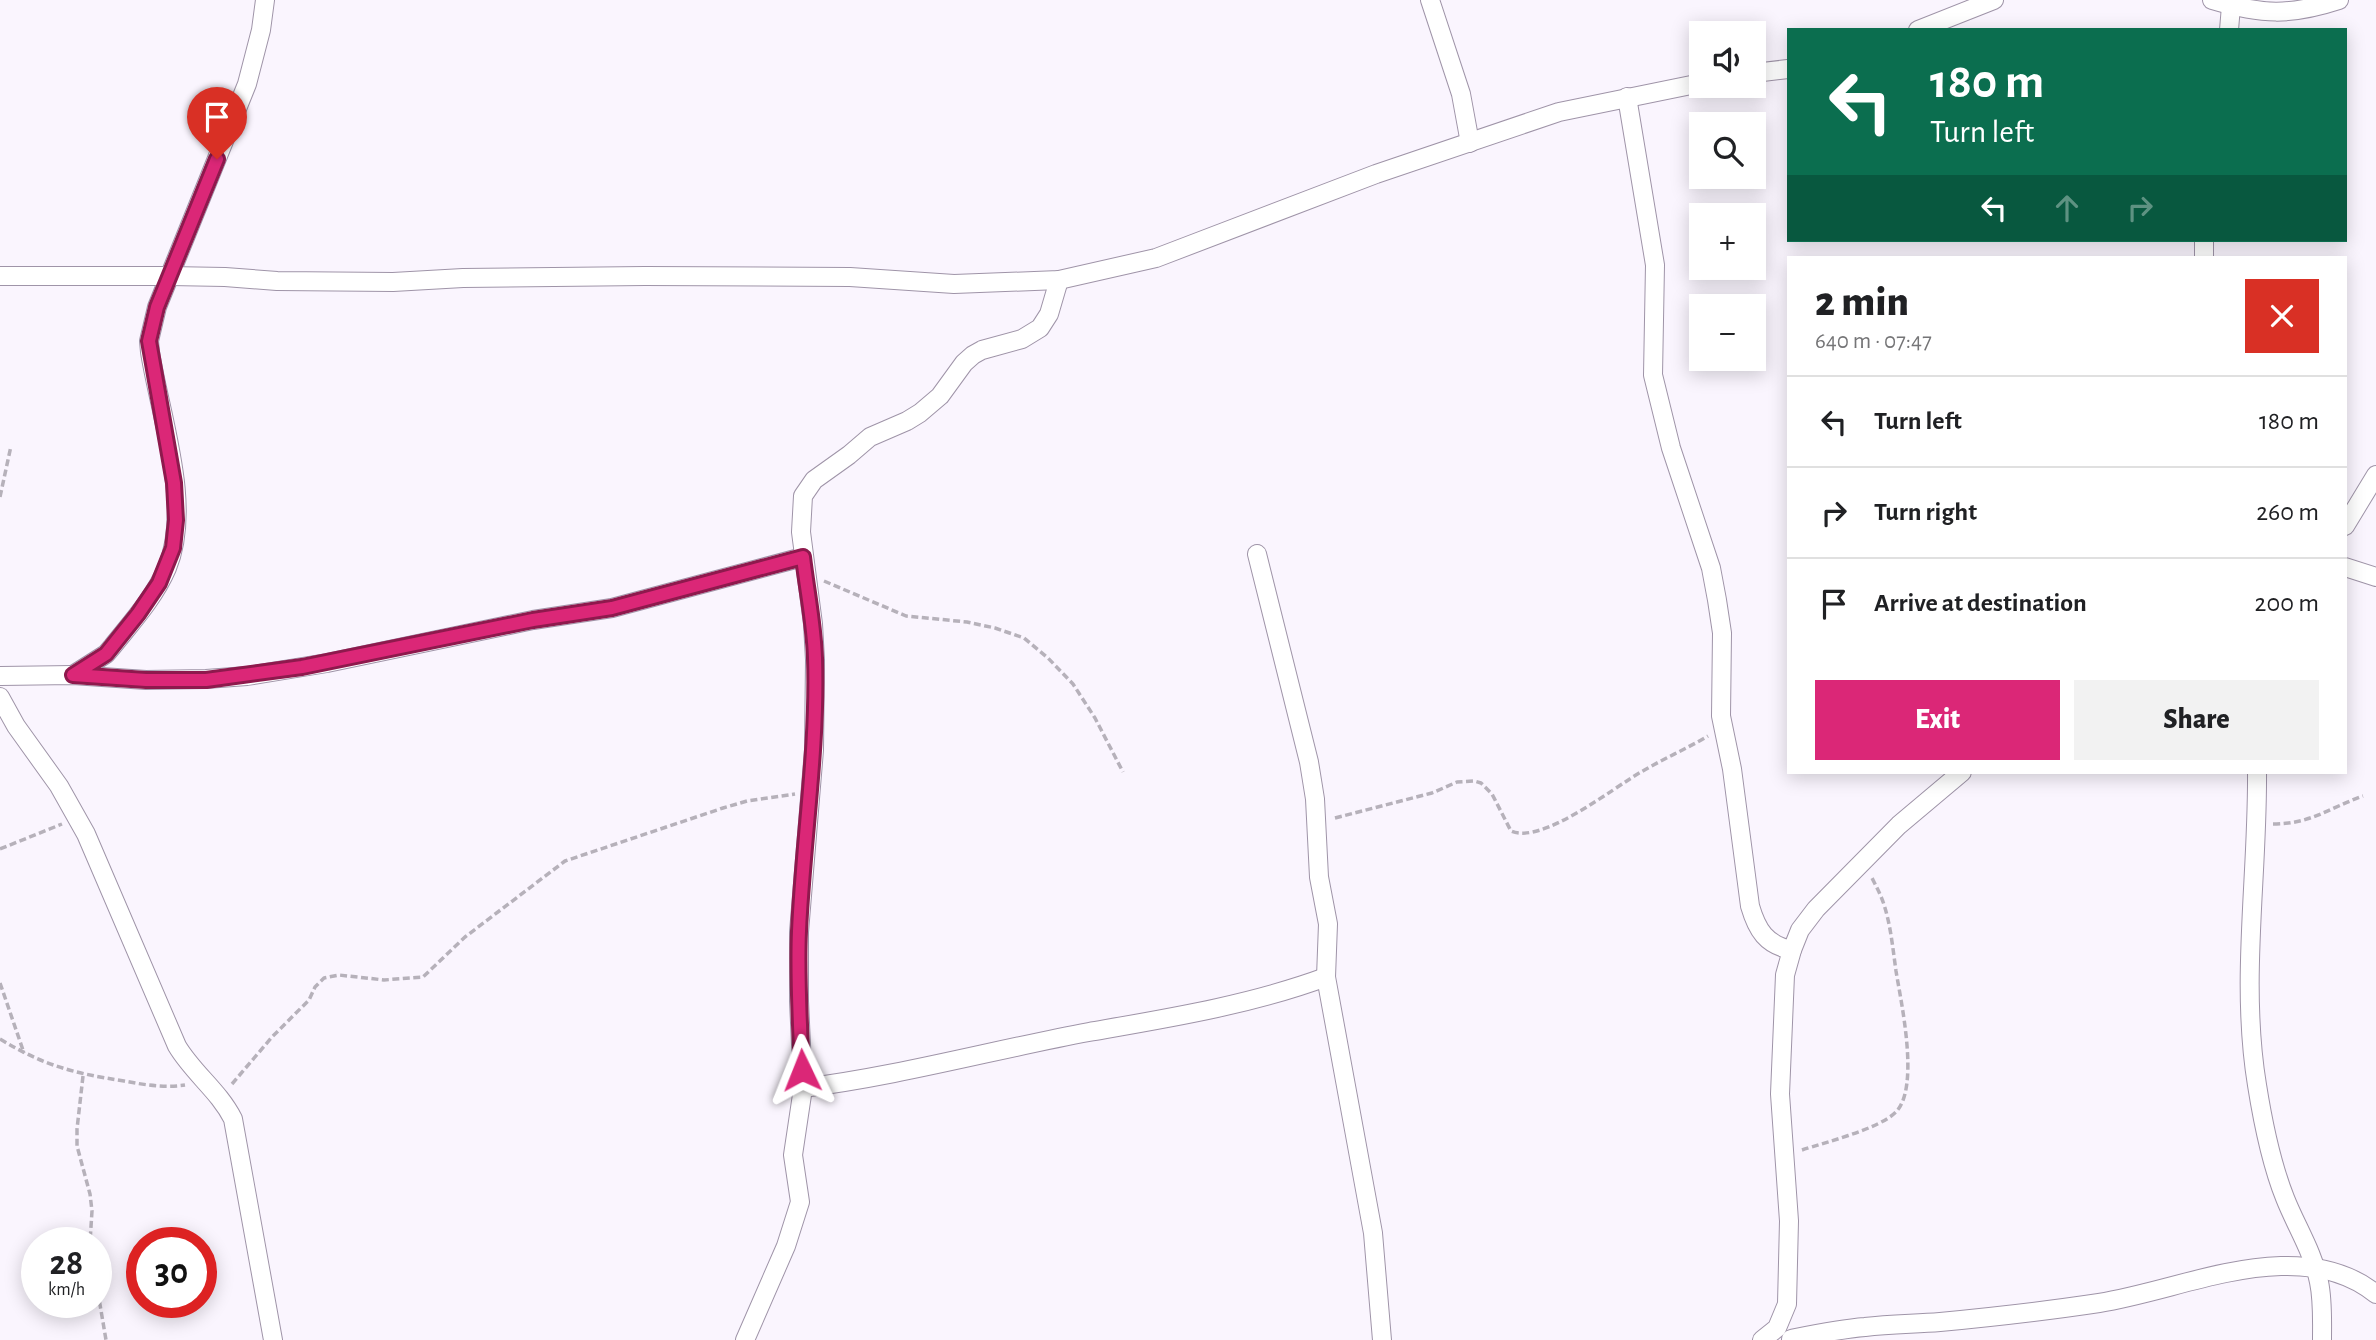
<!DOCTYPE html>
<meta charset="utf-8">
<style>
:root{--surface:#fff;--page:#f2f2f2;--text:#202124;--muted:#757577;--line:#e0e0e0;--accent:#db2777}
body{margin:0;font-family:"Alegreya Sans",sans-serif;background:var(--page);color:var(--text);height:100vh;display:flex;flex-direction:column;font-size:26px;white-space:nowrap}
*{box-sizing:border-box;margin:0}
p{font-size:23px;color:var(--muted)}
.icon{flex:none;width:38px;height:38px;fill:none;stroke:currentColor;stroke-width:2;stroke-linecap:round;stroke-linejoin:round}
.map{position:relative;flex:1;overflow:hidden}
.drawer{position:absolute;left:1787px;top:256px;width:560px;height:518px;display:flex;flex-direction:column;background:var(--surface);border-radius:0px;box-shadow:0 4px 18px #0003}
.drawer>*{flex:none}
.guide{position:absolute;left:1787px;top:28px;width:560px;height:214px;border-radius:0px;box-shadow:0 4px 18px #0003;background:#0b6e4f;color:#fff;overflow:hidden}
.tools{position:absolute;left:1689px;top:21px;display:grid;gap:14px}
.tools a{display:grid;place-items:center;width:77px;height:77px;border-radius:0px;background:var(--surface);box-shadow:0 4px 18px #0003;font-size:35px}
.speed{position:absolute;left:21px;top:1227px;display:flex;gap:14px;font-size:35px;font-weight:700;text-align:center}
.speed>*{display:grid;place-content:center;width:91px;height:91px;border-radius:50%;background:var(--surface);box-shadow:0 4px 18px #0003;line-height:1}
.speed small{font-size:18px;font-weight:400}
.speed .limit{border:10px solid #d22;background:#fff;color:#111}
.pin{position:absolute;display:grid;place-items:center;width:60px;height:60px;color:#fff;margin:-72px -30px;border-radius:50% 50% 50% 0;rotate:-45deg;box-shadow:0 0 7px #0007}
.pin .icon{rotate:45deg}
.me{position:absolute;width:77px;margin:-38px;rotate:358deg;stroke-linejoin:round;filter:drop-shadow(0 0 5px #0008)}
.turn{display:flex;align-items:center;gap:24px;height:147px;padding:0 28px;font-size:32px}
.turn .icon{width:91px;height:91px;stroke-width:2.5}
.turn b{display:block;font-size:49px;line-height:60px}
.lanes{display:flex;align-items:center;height:66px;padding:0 28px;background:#0003;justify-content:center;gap:35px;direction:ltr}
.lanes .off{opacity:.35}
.round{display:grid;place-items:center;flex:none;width:74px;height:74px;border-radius:0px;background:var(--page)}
.overview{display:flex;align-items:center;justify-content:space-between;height:119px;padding:0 28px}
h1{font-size:42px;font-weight:800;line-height:52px}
.button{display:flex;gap:14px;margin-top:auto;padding:14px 28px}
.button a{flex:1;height:80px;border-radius:0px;background:var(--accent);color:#fff;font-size:28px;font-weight:800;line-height:80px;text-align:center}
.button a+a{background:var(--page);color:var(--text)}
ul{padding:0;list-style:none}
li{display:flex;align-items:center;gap:21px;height:91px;padding:0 28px;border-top:2px solid var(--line)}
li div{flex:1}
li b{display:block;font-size:26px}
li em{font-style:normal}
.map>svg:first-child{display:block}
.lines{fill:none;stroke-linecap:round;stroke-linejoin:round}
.street-casing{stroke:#9f94a8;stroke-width:20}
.path{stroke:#b6b1ba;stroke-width:3.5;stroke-dasharray:7 3.5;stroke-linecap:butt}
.street{stroke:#fff;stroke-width:18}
.route-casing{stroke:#8e194d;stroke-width:18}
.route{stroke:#db2777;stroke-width:12}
</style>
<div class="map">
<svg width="2376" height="1340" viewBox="0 0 2376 1340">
<rect width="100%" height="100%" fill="#faf5fe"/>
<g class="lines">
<g class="street-casing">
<g id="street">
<path d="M1430,0L1461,94L1470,143"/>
<path d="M2212,0C2262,15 2290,16 2339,0"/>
<path d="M1918,30L1994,0"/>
<path d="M2229,30L2231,6"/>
<path d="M1754,73L1788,69"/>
<path d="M1627,97L1655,265L1653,375L1671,448L1711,568L1717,600L1722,633L1721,716L1732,769L1750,906C1757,930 1766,945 1792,950"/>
<path d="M2204,240V257"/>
<path d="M0,276H170L225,277L277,281L393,282L463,278L645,276L850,277L954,284L1059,280L1156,258L1376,174L1559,112L1701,83"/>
<path d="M2345,526L2376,475"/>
<path d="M1257,554L1309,762L1315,799L1319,877L1328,924L1326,977L1373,1233L1382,1340"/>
<path d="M2345,567L2376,577"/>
<path d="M73,675L106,654L112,647C132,622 154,598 167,568C193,505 160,416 150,352L149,341L157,307L247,84L261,30L265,0"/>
<path d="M0,676L73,675L146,680L206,679L247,676L327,663L533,620L612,608L803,557"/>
<path d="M0,697L16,726L59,786L86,834L177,1046C193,1073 219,1091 233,1119L273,1340"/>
<path d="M2257,772C2258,876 2240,982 2257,1085C2263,1123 2271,1163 2285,1198C2296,1226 2313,1252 2319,1282C2323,1301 2322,1321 2322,1340"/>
<path d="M803,1088C899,1076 993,1050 1089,1032C1169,1018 1250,1005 1326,977"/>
<path d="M1791,1339C1816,1334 1840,1329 1865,1327C1890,1324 1915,1324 1940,1322C1992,1317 2046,1311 2099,1303C2160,1293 2219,1268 2281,1266C2315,1265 2349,1272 2376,1294"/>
<path d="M745,1340L786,1246L800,1202L793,1155L803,1088L799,1001V932L814,750L815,660L813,624L801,532L803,496L814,480L849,455L870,437L907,421L920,413L940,396L964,363L973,355L982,350L1022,339L1040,328L1049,314L1059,280"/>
<path d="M1762,1340L1777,1328L1787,1304L1789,1221L1780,1094L1785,975L1792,950L1800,930L1816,909L1899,825L1962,772"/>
</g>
</g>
<g class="path">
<path d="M0,497L11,446"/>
<path d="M824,581L906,616L967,622L995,628L1024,638L1048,658L1073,684L1095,718L1123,772"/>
<path d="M1335,818L1432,793L1457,782L1474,781L1481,783L1492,794L1511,831C1542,845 1613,788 1641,772C1663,759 1686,749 1708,736"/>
<path d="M2273,824C2311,824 2329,808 2363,796"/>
<path d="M0,849L62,824"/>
<path d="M0,983L24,1053"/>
<path d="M0,1039C45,1066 73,1073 124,1081C145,1085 165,1088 185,1085"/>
<path d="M83,1076L77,1129V1146L90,1194L92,1211L90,1242"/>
<path d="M232,1084L272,1037L309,1000L315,987L324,978L339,975L384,980L423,977L465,937L565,861L723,808L747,801L795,794"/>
<path d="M1802,1150C1826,1142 1879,1129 1896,1112C1920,1087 1901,1002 1896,971C1893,950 1891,928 1885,908C1882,897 1877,888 1872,878"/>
<path d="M96,1281L106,1340"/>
</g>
<use href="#street" class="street"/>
</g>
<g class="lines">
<g class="route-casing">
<path id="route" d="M217,159L157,307L149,341L174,483L176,520L173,548L159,583L138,614L106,654L73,675L146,680H206L302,667L533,620L612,608L803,557C807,591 814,624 815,658C818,750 803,840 799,931C797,977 800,1024 802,1070"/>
</g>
<use href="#route" class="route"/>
</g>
</svg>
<div class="tools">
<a><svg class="icon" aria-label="sound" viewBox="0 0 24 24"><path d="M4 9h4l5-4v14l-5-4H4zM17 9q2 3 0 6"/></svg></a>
<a><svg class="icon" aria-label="search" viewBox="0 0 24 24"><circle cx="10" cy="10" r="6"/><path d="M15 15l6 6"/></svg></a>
<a>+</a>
<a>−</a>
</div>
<div class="speed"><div>28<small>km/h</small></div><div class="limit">30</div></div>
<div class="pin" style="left:217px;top:159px;background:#d93025"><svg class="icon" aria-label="arrive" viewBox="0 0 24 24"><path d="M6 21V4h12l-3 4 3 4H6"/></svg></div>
<svg class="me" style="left:802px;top:1070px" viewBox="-20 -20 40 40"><path d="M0-17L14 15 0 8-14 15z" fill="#db2777" stroke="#fff" stroke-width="4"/></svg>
<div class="guide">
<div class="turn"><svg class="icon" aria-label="left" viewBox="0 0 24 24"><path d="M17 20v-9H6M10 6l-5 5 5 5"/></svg><div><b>180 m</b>Turn left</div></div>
<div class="lanes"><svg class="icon" aria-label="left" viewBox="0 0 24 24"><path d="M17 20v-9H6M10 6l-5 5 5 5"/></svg><svg class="icon off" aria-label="ahead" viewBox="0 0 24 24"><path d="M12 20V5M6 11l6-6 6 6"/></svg><svg class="icon off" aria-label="right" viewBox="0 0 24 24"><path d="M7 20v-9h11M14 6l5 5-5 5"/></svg></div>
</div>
<section class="drawer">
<div class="overview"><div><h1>2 min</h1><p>640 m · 07:47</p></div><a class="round" style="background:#d93025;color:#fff"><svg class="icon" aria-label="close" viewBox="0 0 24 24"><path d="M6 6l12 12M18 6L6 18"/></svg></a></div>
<ul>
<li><svg class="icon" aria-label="left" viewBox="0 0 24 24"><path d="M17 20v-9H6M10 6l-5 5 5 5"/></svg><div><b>Turn left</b></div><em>180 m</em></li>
<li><svg class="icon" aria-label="right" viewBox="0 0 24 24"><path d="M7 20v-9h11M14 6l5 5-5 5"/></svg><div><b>Turn right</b></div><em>260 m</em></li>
<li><svg class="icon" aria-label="arrive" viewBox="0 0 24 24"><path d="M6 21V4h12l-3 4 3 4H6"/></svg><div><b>Arrive at destination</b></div><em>200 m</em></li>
</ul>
<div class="button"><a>Exit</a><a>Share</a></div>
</section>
</div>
